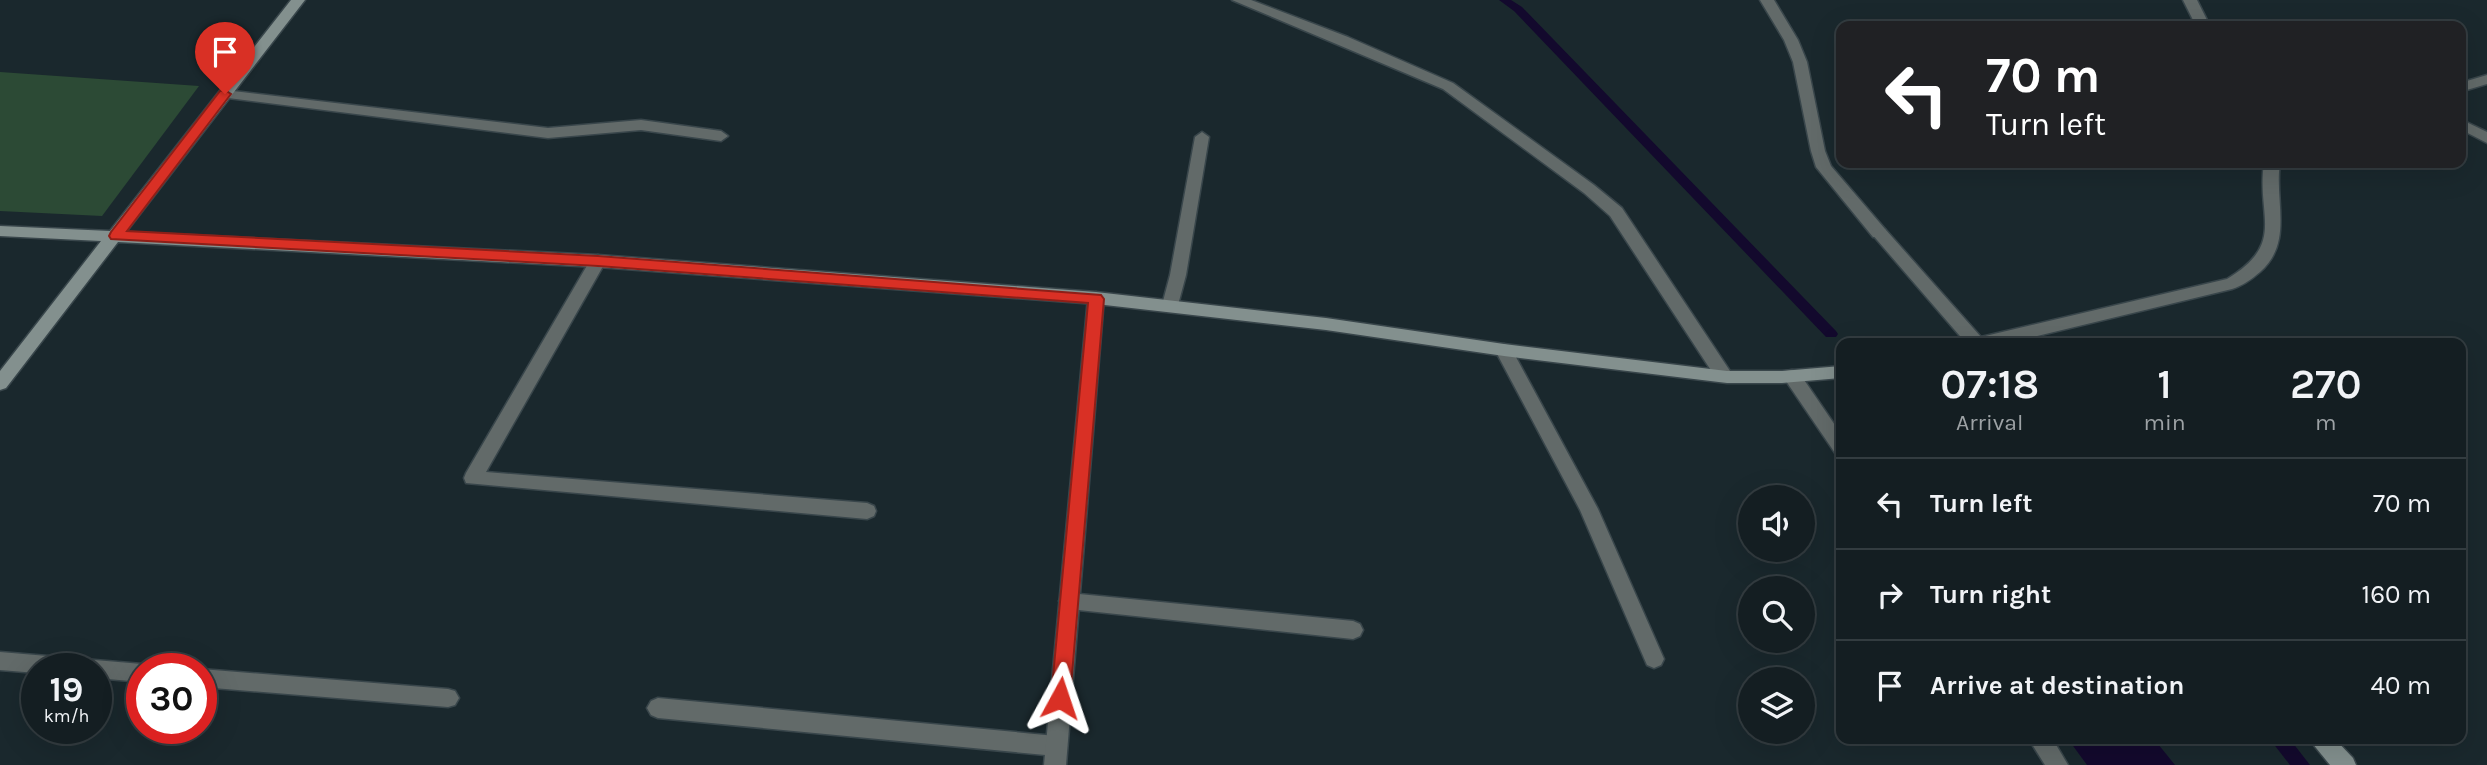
<!DOCTYPE html>
<style>
:root{--surface:#141e22;--page:#212b2f;--text:#f1f3f6;--muted:#9da2a5;--line:#333c40}
body{margin:0;font-family:Karla,sans-serif;background:var(--page);color:var(--text);height:100vh;display:flex;flex-direction:column;font-size:26px;white-space:nowrap}
*{box-sizing:border-box;margin:0}
p{font-size:23px;color:var(--muted)}
.icon{flex:none;width:38px;height:38px;fill:none;stroke:currentColor;stroke-width:2;stroke-linecap:round;stroke-linejoin:round}
.map{position:relative;flex:1;overflow:hidden}
.details{position:absolute;left:1836px;top:338px;width:630px;height:406px;display:flex;flex-direction:column;background:var(--surface);border-radius:14px;box-shadow:0 7px 28px #0002,0 0 0 2px var(--line)}
.details>*{flex:none}
.guide{position:absolute;left:1836px;top:21px;width:630px;height:147px;border-radius:14px;box-shadow:0 7px 28px #0002,0 0 0 2px var(--line);background:#202124;color:#fff;overflow:hidden}
.tools{position:absolute;left:1738px;top:485px;display:grid;gap:14px}
.tools a{display:grid;place-items:center;width:77px;height:77px;border-radius:50%;background:var(--surface);box-shadow:0 7px 28px #0002,0 0 0 2px var(--line);font-size:35px}
.speed{position:absolute;left:21px;top:653px;display:flex;gap:14px;font-size:35px;font-weight:700;text-align:center}
.speed>*{display:grid;place-content:center;width:91px;height:91px;border-radius:50%;background:var(--surface);box-shadow:0 7px 28px #0002,0 0 0 2px var(--line);line-height:1}
.speed small{font-size:18px;font-weight:400}
.speed .limit{border:10px solid #d22;background:#fff;color:#111}
.pin{position:absolute;display:grid;place-items:center;width:60px;height:60px;color:#fff;margin:-72px -30px;border-radius:50% 50% 50% 0;rotate:-45deg;box-shadow:0 0 7px #0007}
.pin .icon{rotate:45deg}
.me{position:absolute;width:77px;margin:-38px;rotate:5deg;stroke-linejoin:round;filter:drop-shadow(0 0 5px #0008)}
.turn{display:flex;align-items:center;gap:24px;height:147px;padding:0 35px;font-size:32px}
.turn .icon{width:91px;height:91px;stroke-width:2.5}
.turn b{display:block;font-size:49px;line-height:60px}
.eta{display:flex;justify-content:space-evenly;align-items:center;height:119px;text-align:center}
.eta b{font-size:42px;font-weight:600;line-height:49px}
ul{padding:0;list-style:none}
li{display:flex;align-items:center;gap:21px;height:91px;padding:0 35px;border-top:2px solid var(--line)}
li div{flex:1}
li b{display:block;font-size:26px}
li em{font-style:normal}
.map>svg:first-child{display:block}
.green{fill:#2c4a35}
.water{fill:#13092d}
.lines{fill:none;stroke-linecap:round;stroke-linejoin:round}
.stream{fill:#13092d;fill-rule:evenodd}
.lane-casing{stroke:#39464b;stroke-width:3}
.street-casing{stroke:#39464b;stroke-width:3}
.secondary-casing{stroke:#39464b;stroke-width:3}
.lane{fill:#626a69;fill-rule:evenodd}
.street{fill:#626a69;fill-rule:evenodd}
.secondary{fill:#83908e;fill-rule:evenodd}
.route{fill:#d93025;stroke:#8d1f18;stroke-width:2}
</style>
<div class="map">
<svg width="2487" height="765" viewBox="0 0 2487 765">
<rect width="100%" height="100%" fill="#1a282d"/>
<path class="green" d="M0,72L199,86L102,216L0,211Z"/>
<path class="water" d="M2068,739H2154L2175,765H2087Z"/>
<g class="lines">
<g class="stream">
<path d="M1499,0H1511L1522,7L1836,331L1838,334L1836,337H1826L1514,11Z"/>
<path d="M2269,738H2289L2310,765H2290Z"/>
</g>
<g class="lane-casing">
<g id="lane">
<path d="M1232,0H1251L1348,37L1453,83L1594,185L1622,208L1730,371L1733,376L1730,381H1718L1610,216L1584,193L1443,89Z"/>
<path d="M1760,0H1774L1798,40L1807,62L1825,151L1831,166L1885,229L1887,233L1885,237H1873L1816,167L1811,151L1793,62L1784,40Z"/>
<path d="M225,90L548,128L641,120L721,131L728,136L721,141L641,130L548,138L220,97V91Z"/>
<path d="M1202,132L1209,137L1186,275L1178,305L1170,311L1162,305L1170,275L1195,137Z"/>
<path d="M598,255L606,261L486,472L867,503L874,506L876,511L874,516L867,519L466,483L464,478L466,473L592,257Z"/>
<path d="M1504,344L1510,346L1598,509L1664,659L1661,665L1654,668L1647,665L1580,510L1495,350Z"/>
<path d="M1792,370L1798,371L1841,434V455L1835,453L1786,381L1783,376L1786,371Z"/>
<path d="M1069,593L1353,621L1360,624L1363,630L1360,636L1353,639L1069,609L1062,607L1059,601L1062,595Z"/>
<path d="M0,652L142,664L150,668H142V682L96,678V668H37V673L0,670Z"/>
<path d="M201,669L448,689L455,691L459,698L455,705L448,707L201,687Z"/>
<path d="M658,698L1056,736L1064,739L1067,746L1064,753L1056,756L658,718L651,715L647,708L651,701Z"/>
<path d="M2028,738H2052L2068,765H2045Z"/>
</g>
</g>
<g class="street-casing">
<g id="street">
<path d="M2183,0H2197L2210,26H2196Z"/>
<path d="M2487,75V84L2460,92V83Z"/>
<path d="M2460,119L2487,132V143L2460,129Z"/>
<path d="M2264,163H2280C2274,201 2294,242 2260,272C2252,279 2242,286 2232,289L2008,343H1966L1871,233L1873,229H1885L1981,337L2227,279C2287,243 2256,216 2264,163Z"/>
<path d="M1096,292L1104,298L1066,765H1044L1088,298Z"/>
</g>
</g>
<g class="secondary-casing">
<g id="secondary">
<path d="M291,0H305L126,232L598,255L1096,292L1326,318L1504,344L1727,371H1782L1841,366V378L1782,383H1727L1504,356L1326,330L1096,304L598,267L118,242L6,388L0,390V371L101,241L0,236V226L110,231Z"/>
<path d="M2308,738H2334L2353,758L2356,765H2330Z"/>
</g>
</g>
<use href="#lane" class="lane"/>
<use href="#street" class="street"/>
<use href="#secondary" class="secondary"/>
</g>
<path class="route" d="M225,90L231,94L127,231L598,256L1101,295L1104,299L1070,698L1067,704L1060,706L1054,704L1051,698L1088,303L598,266L111,239L109,236L111,232L220,91Z"/>
</svg>
<div class="tools">
<a><svg class="icon" aria-label="sound" viewBox="0 0 24 24"><path d="M4 9h4l5-4v14l-5-4H4zM17 9q2 3 0 6"/></svg></a>
<a><svg class="icon" aria-label="search" viewBox="0 0 24 24"><circle cx="10" cy="10" r="6"/><path d="M15 15l6 6"/></svg></a>
<a><svg class="icon" aria-label="layers" viewBox="0 0 24 24"><path d="M12 4l9 5-9 5-9-5zM3 14l9 5 9-5"/></svg></a>
</div>
<div class="speed"><div>19<small>km/h</small></div><div class="limit">30</div></div>
<div class="pin" style="left:225px;top:94px;background:#d93025"><svg class="icon" aria-label="arrive" viewBox="0 0 24 24"><path d="M6 21V4h12l-3 4 3 4H6"/></svg></div>
<svg class="me" style="left:1060px;top:698px" viewBox="-20 -20 40 40"><path d="M0-17L14 15 0 8-14 15z" fill="#d93025" stroke="#fff" stroke-width="4"/></svg>
<div class="guide">
<div class="turn"><svg class="icon" aria-label="left" viewBox="0 0 24 24"><path d="M17 20v-9H6M10 6l-5 5 5 5"/></svg><div><b>70 m</b>Turn left</div></div>
</div>
<section class="details">
<div class="eta">
<div><b>07:18</b><p>Arrival</p></div>
<div><b>1</b><p>min</p></div>
<div><b>270</b><p>m</p></div>
</div>
<ul>
<li><svg class="icon" aria-label="left" viewBox="0 0 24 24"><path d="M17 20v-9H6M10 6l-5 5 5 5"/></svg><div><b>Turn left</b></div><em>70 m</em></li>
<li><svg class="icon" aria-label="right" viewBox="0 0 24 24"><path d="M7 20v-9h11M14 6l5 5-5 5"/></svg><div><b>Turn right</b></div><em>160 m</em></li>
<li><svg class="icon" aria-label="arrive" viewBox="0 0 24 24"><path d="M6 21V4h12l-3 4 3 4H6"/></svg><div><b>Arrive at destination</b></div><em>40 m</em></li>
</ul>
</section>
</div>
